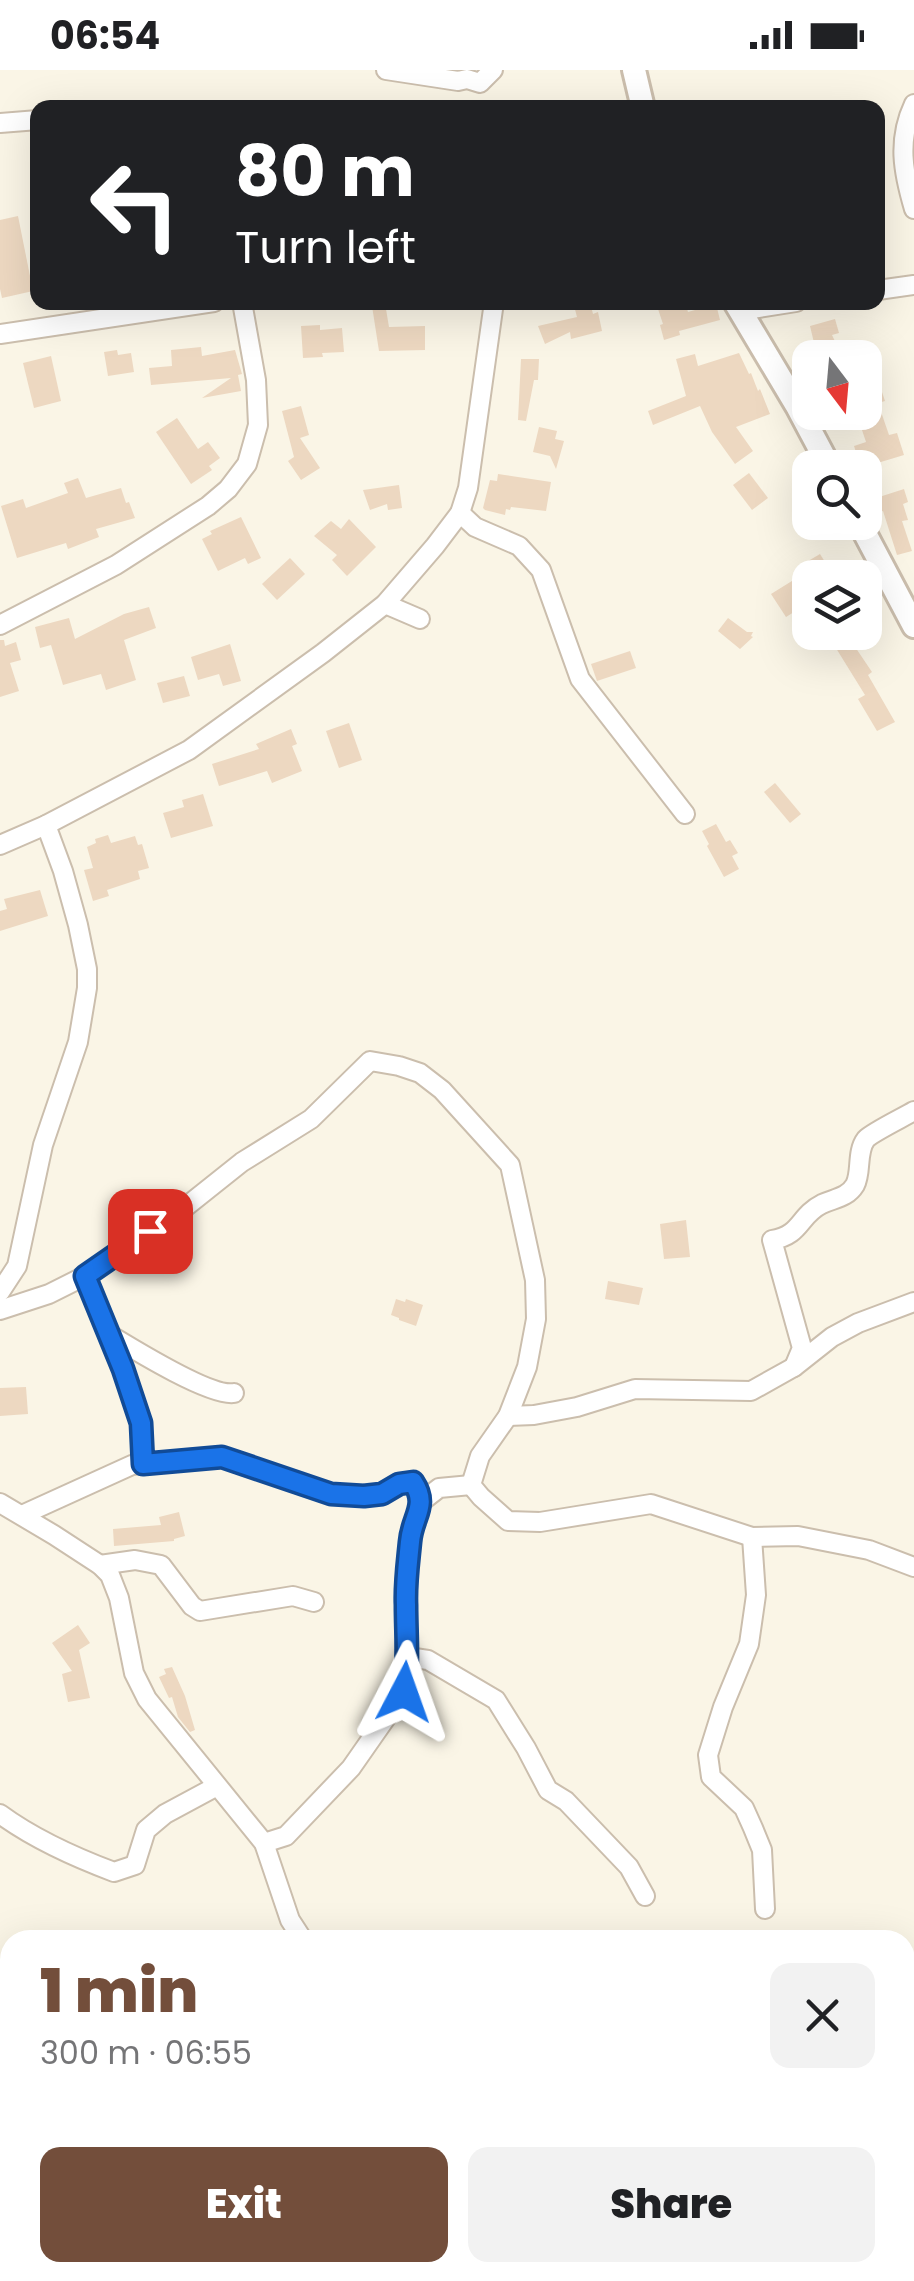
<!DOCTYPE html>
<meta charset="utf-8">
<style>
:root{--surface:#fff;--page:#f2f2f2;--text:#202124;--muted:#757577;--accent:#734e3b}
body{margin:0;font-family:Poppins,sans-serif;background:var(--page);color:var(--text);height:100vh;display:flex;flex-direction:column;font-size:38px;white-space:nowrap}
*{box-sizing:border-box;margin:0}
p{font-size:32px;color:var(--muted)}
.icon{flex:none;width:55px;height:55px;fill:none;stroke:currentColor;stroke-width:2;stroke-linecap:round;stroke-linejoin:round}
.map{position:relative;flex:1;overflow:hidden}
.sheet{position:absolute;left:0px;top:1860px;width:915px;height:352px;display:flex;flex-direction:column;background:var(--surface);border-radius:30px 30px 0 0;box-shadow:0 10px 40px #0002}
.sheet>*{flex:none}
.guide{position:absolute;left:30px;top:30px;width:855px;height:210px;border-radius:20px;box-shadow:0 10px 40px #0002;background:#202124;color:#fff;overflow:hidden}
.needle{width:65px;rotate:164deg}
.fabs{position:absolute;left:792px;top:270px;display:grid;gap:20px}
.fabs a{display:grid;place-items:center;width:90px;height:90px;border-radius:20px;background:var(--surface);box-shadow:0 10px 40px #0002;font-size:50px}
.pin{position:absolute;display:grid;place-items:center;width:85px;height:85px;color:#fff;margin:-42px;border-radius:20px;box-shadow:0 5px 15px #0006}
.me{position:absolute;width:110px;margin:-55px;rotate:4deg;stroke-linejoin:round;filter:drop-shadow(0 0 8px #0008)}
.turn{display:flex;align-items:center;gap:35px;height:210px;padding:0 40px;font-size:45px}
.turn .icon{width:130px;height:130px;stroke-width:2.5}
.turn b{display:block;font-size:70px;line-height:85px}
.round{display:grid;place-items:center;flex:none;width:105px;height:105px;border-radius:20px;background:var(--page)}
.summary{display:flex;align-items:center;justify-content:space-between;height:170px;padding:0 40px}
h1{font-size:60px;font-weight:800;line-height:75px;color:var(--accent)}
.cta{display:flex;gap:20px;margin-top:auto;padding:20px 40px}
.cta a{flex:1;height:115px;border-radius:20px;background:var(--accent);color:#fff;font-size:40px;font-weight:800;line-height:115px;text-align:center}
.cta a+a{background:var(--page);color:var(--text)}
.status{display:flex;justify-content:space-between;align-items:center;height:70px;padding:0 50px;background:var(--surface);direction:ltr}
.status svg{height:28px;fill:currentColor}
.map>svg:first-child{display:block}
.building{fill:#edd8c1}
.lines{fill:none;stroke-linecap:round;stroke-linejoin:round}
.minor-casing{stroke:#cbbead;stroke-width:22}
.tertiary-casing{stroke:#cbbead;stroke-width:28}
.minor{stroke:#fff;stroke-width:18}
.tertiary{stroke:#fff;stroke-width:22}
.route-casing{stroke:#114b97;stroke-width:25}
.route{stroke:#1a73e8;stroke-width:18}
</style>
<div class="status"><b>06:54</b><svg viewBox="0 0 49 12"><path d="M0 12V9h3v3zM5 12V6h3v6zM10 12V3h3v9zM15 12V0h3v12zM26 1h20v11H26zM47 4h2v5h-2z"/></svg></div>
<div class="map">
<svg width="914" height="2211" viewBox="0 0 914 2211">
<rect width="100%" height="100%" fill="#faf5e6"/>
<g class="building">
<path d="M18,146L33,221L2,228L0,219V150Z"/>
<path d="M573,232H590L593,244L598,242L602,261L571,269L570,262L545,274L538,256L577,247Z"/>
<path d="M677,232H685L688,242L716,234L720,250L679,261L680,265L664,270L660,255L663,254L658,239Z"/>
<path d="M385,233L389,257L425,256V280L379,281L372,236Z"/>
<path d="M835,249L839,263L832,265L843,288H793L815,277L810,256Z"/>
<path d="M320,255V260L342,258L344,282L322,283L323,287L303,288L301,256Z"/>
<path d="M201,277L202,286L235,280L242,304L238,305L241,321L202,328L231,308L151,315L149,298L172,296L171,280Z"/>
<path d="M117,280L118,285L131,283L134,302L108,306L104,282Z"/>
<path d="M739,283L749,304L751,303L758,321L760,319L770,344L736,357L753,381L735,394L712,362L700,336L653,355L648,341L686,326L676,289L695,284L698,296Z"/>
<path d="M51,286L61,331L34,338L23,293Z"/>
<path d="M521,289H539L538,310H534L526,351L518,350Z"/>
<path d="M868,301L873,318L880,316L885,331L878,333L889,365L897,363L904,385L861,398L854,376L866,372L856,342H865V302Z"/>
<path d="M301,336L309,365L300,368L320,398L301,410L288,391L294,387L282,341Z"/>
<path d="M177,348L198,379L208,372L220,388L209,396L212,400L191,414L156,362Z"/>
<path d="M539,357L557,361L555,369L564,371L556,399L550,386L533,382Z"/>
<path d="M749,403L768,428L752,440L733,415Z"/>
<path d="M498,404L551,412L546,441L511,437L510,440L506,439L505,445L485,440L483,438L490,410L497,411Z"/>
<path d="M78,408L86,428L121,418L126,433L129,432L135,448L96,459L99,467L68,479L66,473L17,488L1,436L23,429L26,438L68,423L64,413Z"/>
<path d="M399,415L402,438L388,440L387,434L370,440L363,420Z"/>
<path d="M904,419L908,432L903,434L908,450L902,451L912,481L897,485L883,441L877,443L873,429Z"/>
<path d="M241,447L261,488L248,494L245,488L218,501L202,469L212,464L210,461Z"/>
<path d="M349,449L376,477L347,506L332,490L337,485L314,466L331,451L341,459Z"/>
<path d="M820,484L835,508H810V532L786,547L771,524L800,506L798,497Z"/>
<path d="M290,488L305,504L277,530L262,514Z"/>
<path d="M149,537L156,558L124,570L136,610L106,620L101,604L63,615L51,575L40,578L35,557L69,548L75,569L124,544Z"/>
<path d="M728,548L747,562H753L751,566L753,567L740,579L718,561Z"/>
<path d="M826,562H845L872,602L868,605L895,652L877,661L858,629L865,625Z"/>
<path d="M0,570H4L5,576L16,572L21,590L10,593L19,621L0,627Z"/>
<path d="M230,574L241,611L223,616L219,604L198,610L191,587Z"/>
<path d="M630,581L636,598L597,611L591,594Z"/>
<path d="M184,606L190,626L163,633L157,613Z"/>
<path d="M349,653L362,690L339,698L326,661Z"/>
<path d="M291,659L297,674L292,676L302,701L272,713L267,701L219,716L212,694L259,679L256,674Z"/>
<path d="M775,713L801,744L790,753L764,722Z"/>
<path d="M203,724L213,756L171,768L163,743L184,737L182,730Z"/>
<path d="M716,754L726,772L730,770L738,783L732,786L739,799L724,807L707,776L709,774L702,761Z"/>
<path d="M108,765L111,773L135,766L138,775L142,774L149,798L138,801L140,809L107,820L109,826L93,831L84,800L93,798L87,777L96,773L95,769Z"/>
<path d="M40,820L48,846L0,861V841L7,839L4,829Z"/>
<path d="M686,1150L690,1187L664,1189L660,1154Z"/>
<path d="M608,1211L643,1218L639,1235L605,1229Z"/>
<path d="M396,1229L405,1232L406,1229L423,1235L416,1256L399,1250V1248L391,1245Z"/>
<path d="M26,1317L28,1344L0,1346V1318Z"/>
<path d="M179,1442L185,1466L174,1469V1471L114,1476L113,1459L161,1455L159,1447Z"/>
<path d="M78,1555L90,1573L79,1580L90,1628L68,1632L62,1604L72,1601L52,1573Z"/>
<path d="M172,1597L185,1626L195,1660L190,1662L178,1647L172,1627L169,1628L159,1607L166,1604L164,1599Z"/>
</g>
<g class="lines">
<g class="minor-casing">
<g id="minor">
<path d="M386,0L458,11L467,9L480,13L493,0"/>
<path d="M914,34C897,70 903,102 914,139"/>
<path d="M0,53L38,50"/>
<path d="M878,220L914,215"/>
<path d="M740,241L796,232"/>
<path d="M0,264L214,232"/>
<path d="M460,443L475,457L519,476L541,500L580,609L685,744"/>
<path d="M385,534L420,549"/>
<path d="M0,555L116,495L208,436L228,419L247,394L258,355L256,310L242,232"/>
<path d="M0,775L46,755L189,680L323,583L385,534L435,476L460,443L468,418L494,232"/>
<path d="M85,1206L123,1299L141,1353L143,1394"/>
<path d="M0,1222L17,1196L43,1075L78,972L87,918V899L78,855L63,801L46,755"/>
<path d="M0,1240L49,1224L85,1206L183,1139L242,1092L311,1049L370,991L399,996L420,1003L442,1020L510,1095L535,1210L536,1249L527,1297L508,1346L480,1386L471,1415L481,1427L508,1451L540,1452L651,1434L752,1467L798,1466L869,1480L914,1497"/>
<path d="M110,1265C133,1279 211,1327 234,1323"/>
<path d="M794,1297L802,1278L772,1170C802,1165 798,1146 822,1134C835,1128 847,1128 855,1115C862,1102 856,1082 866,1069C873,1062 904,1047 914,1041"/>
<path d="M508,1346L534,1345L577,1337L635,1319L751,1321L794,1297L832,1267L858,1253L914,1232"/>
<path d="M0,1433L54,1465L100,1495L110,1505L119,1528L134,1603L147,1629L264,1773L290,1850L303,1870"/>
<path d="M22,1445L132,1395L199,1388L222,1387L331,1424L364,1426L383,1424L399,1414L413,1413L421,1425V1432"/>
<path d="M752,1467L756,1525L749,1574L723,1637L708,1685L711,1707L744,1738L753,1758L762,1780L765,1839"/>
<path d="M100,1495L135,1490L161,1495L192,1536L200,1541L293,1526L314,1532"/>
<path d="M408,1587L428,1590L496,1630L526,1678L548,1720L566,1731L629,1797L645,1826"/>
<path d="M0,1744C34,1769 74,1787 114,1802L135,1795L146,1760L165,1744L217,1716"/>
<path d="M264,1773L286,1766L351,1698L404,1622L408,1597L405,1531L411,1461L421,1432L439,1418L471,1415"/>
<path d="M341,2202L343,2211"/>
</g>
</g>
<g class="tertiary-casing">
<g id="tertiary">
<path d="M634,0L643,38"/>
<path d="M735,232L797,336L830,398"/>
<path d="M859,452L914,556"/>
</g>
</g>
<use href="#minor" class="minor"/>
<use href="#tertiary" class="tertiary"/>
</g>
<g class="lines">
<g class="route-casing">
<path id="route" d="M150,1161L85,1206L123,1299L141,1353L143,1394L222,1387L331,1424L364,1426L382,1424L399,1414L413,1412C429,1436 412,1446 410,1472C408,1493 405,1514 406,1535C406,1565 409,1592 404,1622"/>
</g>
<use href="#route" class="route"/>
</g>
</svg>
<div class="fabs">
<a><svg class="needle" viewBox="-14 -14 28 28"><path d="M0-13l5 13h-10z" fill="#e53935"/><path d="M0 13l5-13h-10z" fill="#757577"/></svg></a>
<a><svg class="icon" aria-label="search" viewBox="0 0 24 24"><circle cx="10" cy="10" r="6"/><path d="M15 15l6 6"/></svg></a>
<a><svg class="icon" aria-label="layers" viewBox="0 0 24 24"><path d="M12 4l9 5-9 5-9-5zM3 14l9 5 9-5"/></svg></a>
</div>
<div class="pin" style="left:150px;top:1161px;background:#d93025"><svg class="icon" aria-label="arrive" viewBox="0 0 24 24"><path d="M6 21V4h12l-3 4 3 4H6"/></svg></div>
<svg class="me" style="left:404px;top:1622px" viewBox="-20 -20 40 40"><path d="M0-17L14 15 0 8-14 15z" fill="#1a73e8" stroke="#fff" stroke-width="4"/></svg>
<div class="guide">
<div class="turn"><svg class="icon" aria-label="left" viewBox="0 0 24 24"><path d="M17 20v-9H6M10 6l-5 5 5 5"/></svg><div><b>80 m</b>Turn left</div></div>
</div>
<section class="sheet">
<div class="summary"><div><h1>1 min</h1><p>300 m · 06:55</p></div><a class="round"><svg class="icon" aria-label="close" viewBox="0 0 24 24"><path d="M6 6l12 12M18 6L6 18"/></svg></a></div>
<div class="cta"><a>Exit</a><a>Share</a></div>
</section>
</div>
